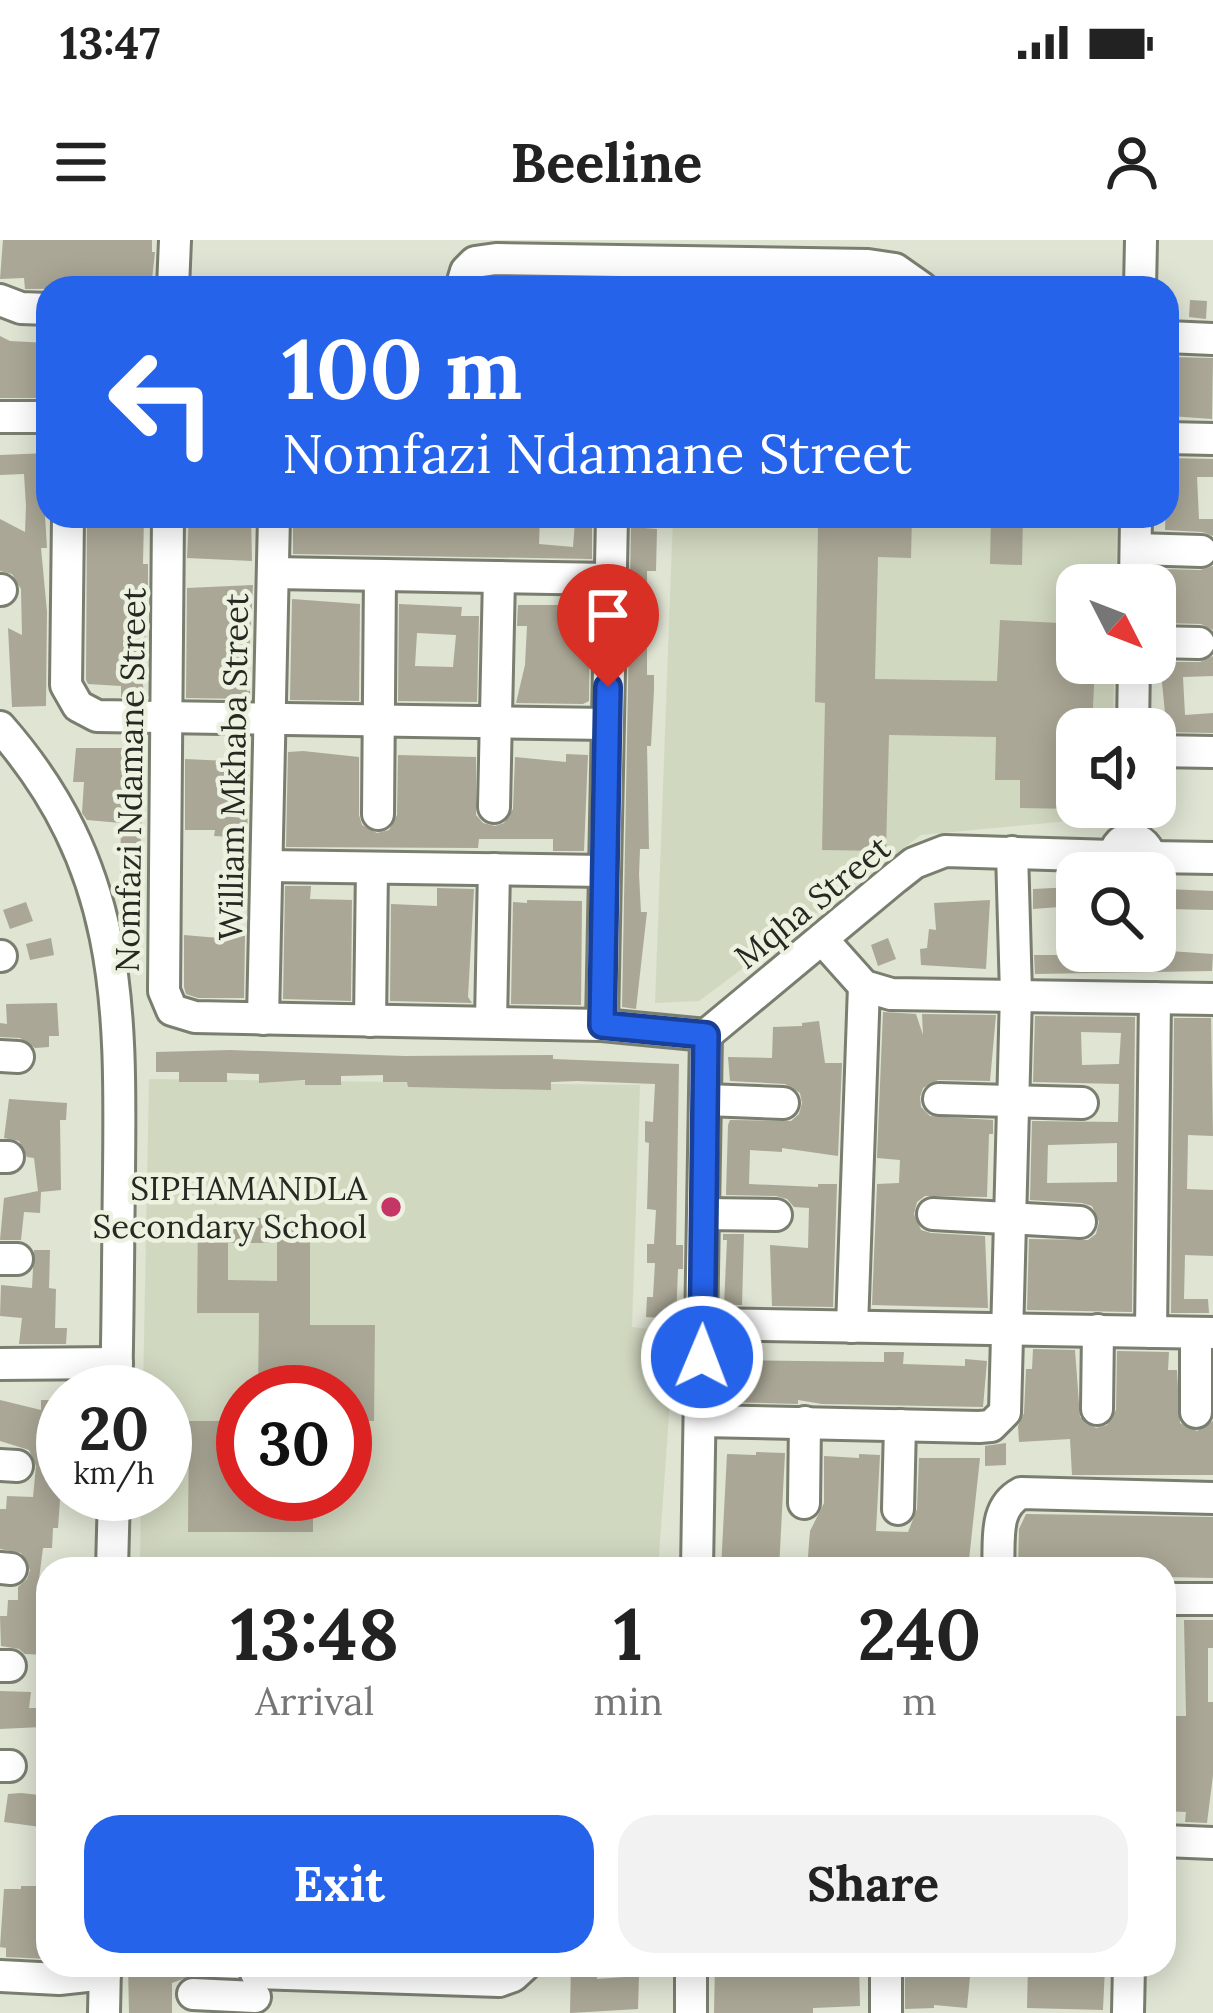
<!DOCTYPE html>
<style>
:root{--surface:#fff;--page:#f2f2f2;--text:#222;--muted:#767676;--accent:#2563eb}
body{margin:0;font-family:Lora,serif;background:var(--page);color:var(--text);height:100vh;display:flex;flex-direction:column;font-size:45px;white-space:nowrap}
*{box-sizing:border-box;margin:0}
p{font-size:39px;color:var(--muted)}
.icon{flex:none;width:66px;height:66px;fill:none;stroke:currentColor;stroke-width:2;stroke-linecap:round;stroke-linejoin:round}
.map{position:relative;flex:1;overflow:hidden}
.drawer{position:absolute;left:36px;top:1317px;width:1140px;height:420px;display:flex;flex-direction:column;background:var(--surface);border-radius:36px;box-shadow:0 6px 30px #0003}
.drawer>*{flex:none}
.hud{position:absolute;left:36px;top:36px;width:1143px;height:252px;border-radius:36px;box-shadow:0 6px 30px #0003;background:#2563eb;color:#fff;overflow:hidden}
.needle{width:78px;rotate:132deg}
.tools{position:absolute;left:1056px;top:324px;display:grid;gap:24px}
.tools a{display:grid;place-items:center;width:120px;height:120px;border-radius:24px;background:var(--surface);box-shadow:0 6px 30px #0003;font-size:60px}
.speed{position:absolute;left:36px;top:1125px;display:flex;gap:24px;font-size:60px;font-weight:700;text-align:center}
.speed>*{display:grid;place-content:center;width:156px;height:156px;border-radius:50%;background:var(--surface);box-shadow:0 6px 30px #0003;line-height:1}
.speed small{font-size:30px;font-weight:400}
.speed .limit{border:18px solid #d22;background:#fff;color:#111}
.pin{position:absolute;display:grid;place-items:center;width:102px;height:102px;color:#fff;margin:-123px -51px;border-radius:50% 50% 50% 0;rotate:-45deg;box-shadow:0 0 12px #0007}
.pin .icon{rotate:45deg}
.me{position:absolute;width:132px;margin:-66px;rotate:1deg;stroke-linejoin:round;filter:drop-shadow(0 0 9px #0008)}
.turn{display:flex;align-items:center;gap:42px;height:252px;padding:0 48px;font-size:54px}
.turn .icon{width:156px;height:156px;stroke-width:2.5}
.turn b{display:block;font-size:84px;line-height:102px}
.eta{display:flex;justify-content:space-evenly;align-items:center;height:204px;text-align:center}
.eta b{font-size:72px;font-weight:800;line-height:84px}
.action{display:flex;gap:24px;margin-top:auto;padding:24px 48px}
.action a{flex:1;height:138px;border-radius:36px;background:var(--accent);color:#fff;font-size:48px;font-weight:800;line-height:138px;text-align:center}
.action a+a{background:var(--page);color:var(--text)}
.status{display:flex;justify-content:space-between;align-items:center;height:84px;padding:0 60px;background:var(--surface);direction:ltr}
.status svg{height:33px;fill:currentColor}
header{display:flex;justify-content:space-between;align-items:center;height:156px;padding:0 48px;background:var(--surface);font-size:54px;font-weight:800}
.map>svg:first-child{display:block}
.built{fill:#d1d8c0;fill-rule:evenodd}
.building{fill:#aaa796;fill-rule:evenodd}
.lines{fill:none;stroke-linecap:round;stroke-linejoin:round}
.minor-casing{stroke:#797e6f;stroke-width:36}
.minor{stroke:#fff;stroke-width:30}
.route-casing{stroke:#184099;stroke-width:30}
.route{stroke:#2563eb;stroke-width:21}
.poi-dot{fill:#c43665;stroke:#ecf1e0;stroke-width:4.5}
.labels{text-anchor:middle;stroke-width:9;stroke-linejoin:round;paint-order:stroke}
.street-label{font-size:33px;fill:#262822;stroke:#ecf1e0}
.poi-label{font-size:33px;fill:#262822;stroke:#ecf1e0;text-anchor:end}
</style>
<div class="status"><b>13:47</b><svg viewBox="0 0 49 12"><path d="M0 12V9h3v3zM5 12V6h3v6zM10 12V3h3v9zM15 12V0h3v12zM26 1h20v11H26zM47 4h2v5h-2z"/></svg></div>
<header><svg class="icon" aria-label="menu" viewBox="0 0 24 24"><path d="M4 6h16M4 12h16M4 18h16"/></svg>Beeline<svg class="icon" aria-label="person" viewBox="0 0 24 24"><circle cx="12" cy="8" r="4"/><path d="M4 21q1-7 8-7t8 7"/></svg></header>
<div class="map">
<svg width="1213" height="1773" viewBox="0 0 1213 1773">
<rect width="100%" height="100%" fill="#dfe4d3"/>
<g class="built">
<path d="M673,276H1117L1116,345H1077V423H1114L1113,489H1077V567H1111V577L921,595L699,761L655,763Z"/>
<path d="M149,839L640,845L632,1087L675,1092L658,1329H140L141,1254H165V1152H143ZM243,1152H345V1254H243Z"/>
</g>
<g class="building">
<path d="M3,0H152V12H155L151,48L25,49L24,38L0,39Z"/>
<path d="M1190,60L1207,61L1206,79L1189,77Z"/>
<path d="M0,96L10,101L48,103V158H0Z"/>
<path d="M1170,117L1213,118L1212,179L1170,176Z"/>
<path d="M48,213L47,259H44L47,308H41L47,372L46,466L12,467L8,388L22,395L21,349L12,334L0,331V279L25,292L26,266L24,234L0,235V215Z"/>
<path d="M1167,218L1213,219V237H1197L1199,279H1213V296L1202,292L1165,290Z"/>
<path d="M87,276H144L143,324H148V345H145L146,416L138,417L145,457H121V446L88,444L86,440Z"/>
<path d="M189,276H251L252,321L187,318Z"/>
<path d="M293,276H540L539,304L573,307L575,281H592V319L293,314Z"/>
<path d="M882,276H912L911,318L878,317L875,439L997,441L1000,380L1077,384V423H1095L1092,489H1077V569L1020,568V540H995L996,497L889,495L886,611L822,610L825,463L815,462L818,285L882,286Z"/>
<path d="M991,276H1023L1022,325L990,324Z"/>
<path d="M631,287L657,289L656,331H647V435H654V450L651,506H647L649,609H640L639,634L641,672H647L636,769L622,767Z"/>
<path d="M1213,326V390L1201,384L1161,383L1164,329L1200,330Z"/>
<path d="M253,345L247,451H250V459L186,458L187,348Z"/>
<path d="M292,359L360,364L359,461L290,460Z"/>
<path d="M399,364L462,367L461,376H479L477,462L398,461ZM417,393L456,395L453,427L415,426Z"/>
<path d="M518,365H590L589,461L583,464L516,463L525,425L527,386H517Z"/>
<path d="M1213,416V436L1183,437L1185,475L1213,473V493L1158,492L1157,474L1165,473L1160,422H1200Z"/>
<path d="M76,508H145L139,639L120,638L121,583L87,580L82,573L84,542H73Z"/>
<path d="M303,511L359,517V575L362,585L377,593L389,590L397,575L398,515L476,517V575L483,583L495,586L504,583L513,569L515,517L566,522V514L588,515L584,611H553V599H479L478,608L286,607L288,512Z"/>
<path d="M185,519L249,522L247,598L214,596L215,590H185Z"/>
<path d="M285,646H311L310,659L352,660L351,761L283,759Z"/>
<path d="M1073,647V666L1033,669V649Z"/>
<path d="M437,648L474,649L468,757L472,763L390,761L391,664L437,666Z"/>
<path d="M1167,649L1213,651V670L1167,669Z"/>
<path d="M527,660L582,661L581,765L511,764L513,662L527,663Z"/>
<path d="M990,660L986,729L921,725L920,709L927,708L929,689L936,690L934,663Z"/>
<path d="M26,662L33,681L10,689L3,670Z"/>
<path d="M219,694L245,696L244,758H198L186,754L184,747V695L219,698Z"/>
<path d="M51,698L54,715L30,720L26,704Z"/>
<path d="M888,698L896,719L878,726L871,705Z"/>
<path d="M1076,711L1124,716L1169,714V711L1213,714L1212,731L1035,734L1034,715H1076Z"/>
<path d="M57,763L59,796H49V807L35,808L20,798L0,797V783L7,784L6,764Z"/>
<path d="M883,772L916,774L923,795L922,774L996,775L990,841L938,840L923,848L920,857L921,867L930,876L993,880V894H989L987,957L925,956L917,962L914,974L921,990L931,993L985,996L988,1068L872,1065L877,944L899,943L900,920L877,918Z"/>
<path d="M1035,776L1135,777L1132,1072L1027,1070L1029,999L1088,1000L1096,994L1099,982L1092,966L1082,963L1030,960L1032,881L1118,882L1119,844L1033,842ZM1081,792L1121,793L1119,824L1082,825ZM1117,903V942L1047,943L1048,905Z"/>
<path d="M1174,778H1211L1213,896L1188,895L1187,949L1213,950V1016L1185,1015L1184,1059H1208L1209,1073H1171Z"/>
<path d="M819,781L825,823H842L838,916L782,908V912L750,910L749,944L818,947V944H837L833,1067L772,1066L770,1005L808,1008L809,968L794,967L787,959L776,956L726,955L728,885L730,880L791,881L799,874L802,863L800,853L785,844L730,841L728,817L772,818L773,787L802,786V783Z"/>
<path d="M230,810L404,816L553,815V819L679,824L676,1005H683V1029H678L676,1079L646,1077L647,1057H653L655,1023H647V1004H654L656,970L647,969L649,903L645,902V881L653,882L655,844L577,841L551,842V850L408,847L407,842H383V835L341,836V845H305V840L259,843V834L227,833V842H179V832H156V812Z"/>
<path d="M9,859L67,863L66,880H60L61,950L41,952L40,973L24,972L21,1000H0L4,958L38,951L34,918L27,917L19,901L4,898Z"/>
<path d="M198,978H310V1085H375L374,1181L345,1180V1152H258L259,1073H197ZM228,1003H277V1041L228,1040Z"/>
<path d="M723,994H744L742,1065H724L727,1000H723Z"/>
<path d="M34,1010H50L49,1048L56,1049L55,1088H67L66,1104H19L22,1078L0,1076L1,1045L32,1048Z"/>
<path d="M1033,1109L1075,1110L1080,1177L1096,1188L1107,1185L1116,1170L1117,1111L1169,1112L1168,1130H1177L1180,1183L1197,1191L1213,1181V1235H1072L1070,1199L1019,1202L1018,1186L1024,1173L1026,1129H1032Z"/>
<path d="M884,1112H904L903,1124L965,1126V1119L987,1121L983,1167L822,1164L798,1160V1164L723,1162V1120L884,1122Z"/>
<path d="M0,1160L41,1170V1160H61L63,1218L58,1288H53L52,1308H43L39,1339H48V1415L25,1414L19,1409L1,1406L0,1376H7L8,1360H18V1347L27,1339L30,1330L21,1313L0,1309V1269H6L7,1256L33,1257L36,1226L29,1210L0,1201Z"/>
<path d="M189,1181H243V1207H228L227,1243H243V1254H313V1292H188Z"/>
<path d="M1006,1203V1225L985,1226V1206Z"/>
<path d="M756,1212L785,1213L779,1329H721L727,1214L756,1215Z"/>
<path d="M859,1214L880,1215L876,1291L908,1292L917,1269L919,1218H980L968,1329H807L810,1291L824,1263V1216L859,1218Z"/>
<path d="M1026,1274L1213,1277V1338L1167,1337V1329H1018L1019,1289Z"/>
<path d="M1184,1380H1213V1408H1208V1462H1213V1535L1207,1583L1185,1582L1186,1572L1164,1571V1476H1186Z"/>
<path d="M0,1451L31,1452L29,1468H42V1487L0,1489Z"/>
<path d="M21,1553L48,1556V1588L4,1582L8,1554Z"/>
<path d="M21,1646H40L37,1699L48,1700V1719L6,1717V1708L0,1707L4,1649H21Z"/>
<path d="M128,1725H216L238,1726L237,1737L193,1735L172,1743V1773H129Z"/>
<path d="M571,1725L598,1729L597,1739L639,1736L638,1769L570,1773Z"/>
<path d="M715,1725L840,1729V1725H859L860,1766L813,1768V1773H714Z"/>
<path d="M905,1725L971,1726L967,1768L934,1765V1768L905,1769Z"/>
<path d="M1028,1725L1105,1727L1103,1770L1027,1768Z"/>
</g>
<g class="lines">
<g class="minor-casing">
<g id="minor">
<path d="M173,48L175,0"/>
<path d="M461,48L466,31L475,22L496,19L868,25L895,29L922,48"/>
<path d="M1140,48L1141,0"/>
<path d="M0,60L21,68L48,69"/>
<path d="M1167,97L1213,99"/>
<path d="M0,177H48"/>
<path d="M1167,198L1213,199"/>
<path d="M68,276L66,445L78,466L97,476L607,484"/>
<path d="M168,276L164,751L172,770L195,777L602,785L706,795"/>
<path d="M1136,309L1201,311"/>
<path d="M274,333L610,339"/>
<path d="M1135,345L1136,276"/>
<path d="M0,350H1"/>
<path d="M1155,402L1199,403"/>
<path d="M0,487C121,625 121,760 119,933C118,1006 118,1079 116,1152"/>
<path d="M1133,489L1134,423"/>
<path d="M1155,511L1213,512"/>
<path d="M494,567L499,337"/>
<path d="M378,574L380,335"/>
<path d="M1150,617L1213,618"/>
<path d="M267,626L604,631"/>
<path d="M1121,632L1115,625C1109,599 1137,588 1149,612L1147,626L1141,633"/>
<path d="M822,699L864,746L891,754L1213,759"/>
<path d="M0,716H1"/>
<path d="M263,779L274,276"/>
<path d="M370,781L372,628"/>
<path d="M491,782L494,629"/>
<path d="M602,785L612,276"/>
<path d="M706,795L895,638L914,623L945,611L1113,616"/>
<path d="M0,816L18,817"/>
<path d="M939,859L1082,863"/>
<path d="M706,860L783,863"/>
<path d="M0,917H8"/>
<path d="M703,974L776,975"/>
<path d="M933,974L1080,982"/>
<path d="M0,1019H17"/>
<path d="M703,1084L1213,1093"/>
<path d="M852,1087L864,746"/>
<path d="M1151,1092L1155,758"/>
<path d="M1196,1093V1172"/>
<path d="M0,1124L117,1123"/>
<path d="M1097,1169L1098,1090"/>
<path d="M701,1181L979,1187L991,1186L1005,1172L1016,754L1012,612"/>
<path d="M0,1225L17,1226"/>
<path d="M804,1263L805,1182"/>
<path d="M898,1269L900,1185"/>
<path d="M0,1328L11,1329"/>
<path d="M112,1329L114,1254"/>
<path d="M697,1329L706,795"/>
<path d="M998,1329C1000,1301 993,1268 1021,1253L1213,1258"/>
<path d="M1164,1359H1213"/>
<path d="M0,1426H10"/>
<path d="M0,1526H10"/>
<path d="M1164,1601L1213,1603"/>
<path d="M256,1733L499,1741L513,1736L525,1725"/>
<path d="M0,1736L59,1739L105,1734"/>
<path d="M193,1754L255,1757"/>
<path d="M104,1773L105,1725"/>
<path d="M691,1773V1725"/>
<path d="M886,1773V1725"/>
<path d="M1128,1773L1129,1725"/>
</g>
</g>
<use href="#minor" class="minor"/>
</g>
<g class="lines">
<g class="route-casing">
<path id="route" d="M608,447L602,785L706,795L702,1117"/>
</g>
<use href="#route" class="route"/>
</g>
<circle class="poi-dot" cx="391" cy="967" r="12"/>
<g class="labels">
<g class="street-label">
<text transform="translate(233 527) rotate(-89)" y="12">William Mkhaba Street</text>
<text transform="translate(130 540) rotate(-89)" y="12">Nomfazi Ndamane Street</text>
<text transform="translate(812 662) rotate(-39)" y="12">Mqha Street</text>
</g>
<g class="poi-label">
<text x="367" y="960">SIPHAMANDLA<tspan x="367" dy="38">Secondary School</tspan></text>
</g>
</g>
</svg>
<div class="tools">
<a><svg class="needle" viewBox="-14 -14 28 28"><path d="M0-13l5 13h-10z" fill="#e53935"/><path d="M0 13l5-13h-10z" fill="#767676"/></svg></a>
<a><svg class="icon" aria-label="sound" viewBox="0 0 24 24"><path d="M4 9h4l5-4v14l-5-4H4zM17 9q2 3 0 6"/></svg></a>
<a><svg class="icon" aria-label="search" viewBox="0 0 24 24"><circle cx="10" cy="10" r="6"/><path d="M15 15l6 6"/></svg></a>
</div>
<div class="speed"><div>20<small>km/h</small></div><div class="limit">30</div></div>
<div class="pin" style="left:608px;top:447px;background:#d93025"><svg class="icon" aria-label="arrive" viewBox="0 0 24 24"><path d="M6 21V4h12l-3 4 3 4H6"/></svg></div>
<svg class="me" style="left:702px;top:1117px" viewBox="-20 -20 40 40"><circle r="17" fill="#2563eb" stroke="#fff" stroke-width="3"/><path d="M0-11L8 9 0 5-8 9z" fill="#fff"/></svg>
<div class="hud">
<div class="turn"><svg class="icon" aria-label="left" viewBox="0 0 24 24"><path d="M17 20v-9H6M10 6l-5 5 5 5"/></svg><div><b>100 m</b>Nomfazi Ndamane Street</div></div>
</div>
<section class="drawer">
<div class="eta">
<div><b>13:48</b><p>Arrival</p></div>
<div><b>1</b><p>min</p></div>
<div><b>240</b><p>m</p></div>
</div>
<div class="action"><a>Exit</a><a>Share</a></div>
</section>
</div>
